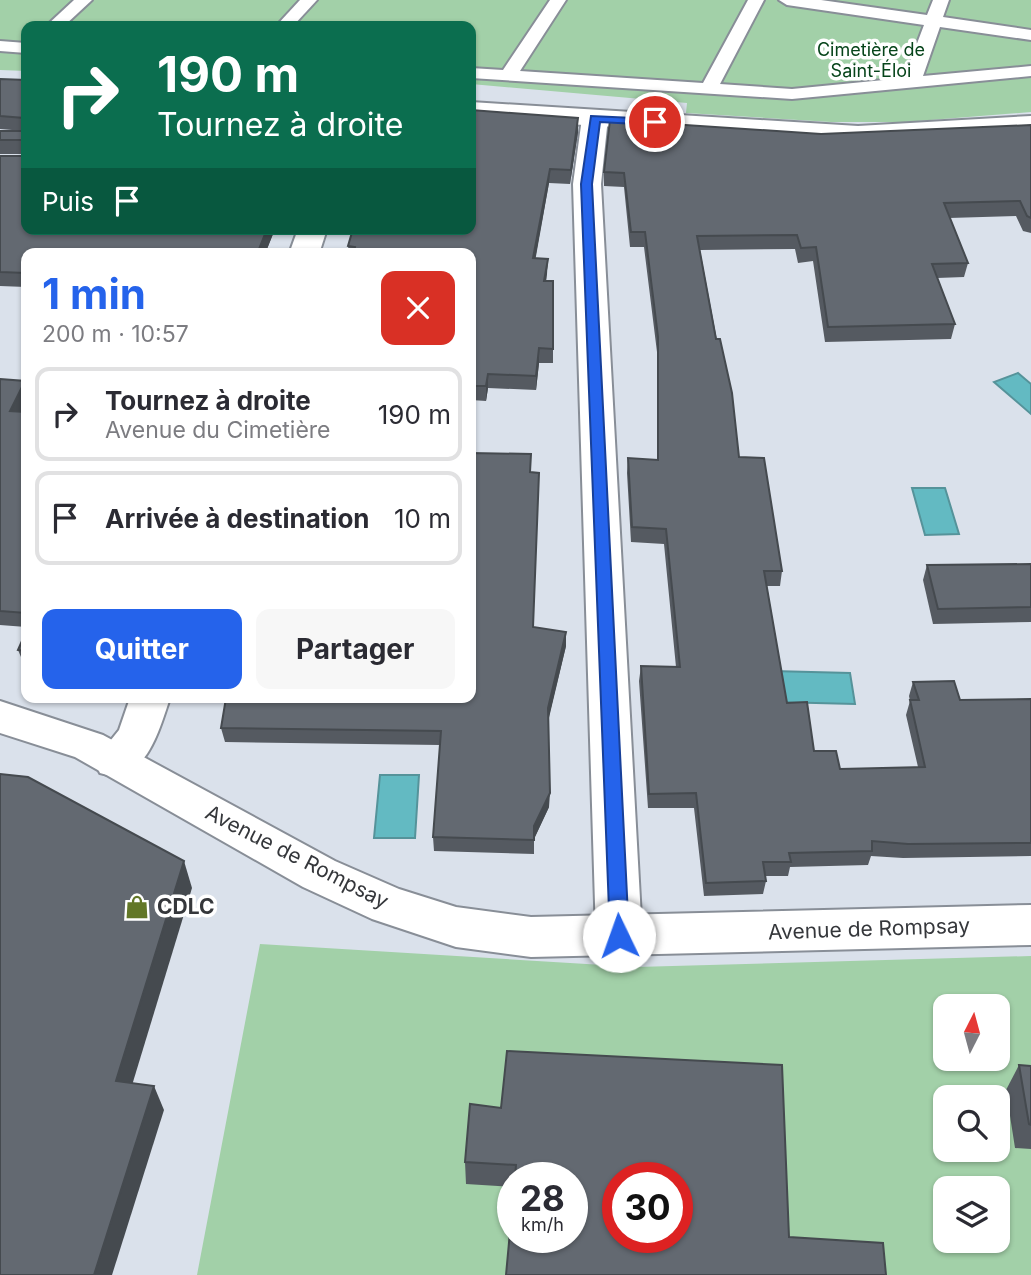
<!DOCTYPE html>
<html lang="fr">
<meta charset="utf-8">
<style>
:root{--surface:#fff;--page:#f7f7f7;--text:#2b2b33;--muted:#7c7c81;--line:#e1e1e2;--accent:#2563eb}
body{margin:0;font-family:Inter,sans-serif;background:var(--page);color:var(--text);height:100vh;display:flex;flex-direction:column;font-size:26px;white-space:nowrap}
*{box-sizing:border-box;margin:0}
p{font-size:23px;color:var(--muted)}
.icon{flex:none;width:38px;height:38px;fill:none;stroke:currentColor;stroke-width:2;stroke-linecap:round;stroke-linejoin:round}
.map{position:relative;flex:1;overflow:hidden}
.side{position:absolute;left:21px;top:248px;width:455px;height:455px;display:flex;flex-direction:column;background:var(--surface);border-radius:14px;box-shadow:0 2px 5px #0004}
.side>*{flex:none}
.hud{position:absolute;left:21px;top:21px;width:455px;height:214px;border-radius:14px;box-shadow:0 2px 5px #0004;background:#0b6e4f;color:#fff;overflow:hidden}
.needle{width:46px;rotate:6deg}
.buttons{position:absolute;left:933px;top:994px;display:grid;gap:14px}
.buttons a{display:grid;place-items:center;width:77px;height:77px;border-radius:14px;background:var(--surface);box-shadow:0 2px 5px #0004;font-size:35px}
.speed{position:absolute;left:497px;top:1162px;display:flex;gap:14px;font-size:35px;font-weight:700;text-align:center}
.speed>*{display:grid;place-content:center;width:91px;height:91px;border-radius:50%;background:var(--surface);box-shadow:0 2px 5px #0004;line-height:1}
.speed small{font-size:18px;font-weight:400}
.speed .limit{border:10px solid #d22;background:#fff;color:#111}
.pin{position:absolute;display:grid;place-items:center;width:60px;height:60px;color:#fff;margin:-30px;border:4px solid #fff;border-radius:50%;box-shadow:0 2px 7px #0007}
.me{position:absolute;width:77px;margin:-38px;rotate:357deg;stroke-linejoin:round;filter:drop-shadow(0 0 5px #0008)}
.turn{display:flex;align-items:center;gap:24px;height:147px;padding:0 21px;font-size:32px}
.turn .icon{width:91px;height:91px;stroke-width:2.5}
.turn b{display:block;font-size:49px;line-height:60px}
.then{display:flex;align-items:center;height:66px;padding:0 21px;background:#0003;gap:14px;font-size:26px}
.round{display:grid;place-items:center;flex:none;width:74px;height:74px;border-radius:14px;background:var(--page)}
.headline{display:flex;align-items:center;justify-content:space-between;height:119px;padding:0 21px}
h1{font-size:42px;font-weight:700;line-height:52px;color:var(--accent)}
.button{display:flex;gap:14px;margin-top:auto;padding:14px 21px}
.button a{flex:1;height:80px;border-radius:14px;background:var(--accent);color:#fff;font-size:28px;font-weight:700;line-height:80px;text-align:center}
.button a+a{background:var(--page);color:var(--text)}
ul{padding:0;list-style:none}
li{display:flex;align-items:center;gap:21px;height:94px;margin:0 14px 10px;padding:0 7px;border:4px solid var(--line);border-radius:14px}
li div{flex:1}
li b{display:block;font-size:26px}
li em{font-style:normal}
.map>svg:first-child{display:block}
.green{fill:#a2d0a8;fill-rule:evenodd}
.water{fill:#63bac2;stroke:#55939a;stroke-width:2}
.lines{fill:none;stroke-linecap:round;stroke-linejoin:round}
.lane-casing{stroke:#888e97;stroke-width:4}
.street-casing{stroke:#888e97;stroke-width:4}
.secondary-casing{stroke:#888e97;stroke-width:4}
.lane{fill:#fff;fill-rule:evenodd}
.street{fill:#fff;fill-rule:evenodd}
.secondary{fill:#fff;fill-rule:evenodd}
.wall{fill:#555a61}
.shaded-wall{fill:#454a4f}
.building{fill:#636971;stroke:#454a4f;stroke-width:2;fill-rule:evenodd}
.route{fill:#2563eb;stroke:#184099;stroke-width:2}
.labels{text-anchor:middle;stroke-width:7;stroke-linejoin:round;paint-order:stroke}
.far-park-label{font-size:18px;fill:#06441a;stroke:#fff}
.street-label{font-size:21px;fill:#35373b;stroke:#fff}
.poi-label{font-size:21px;font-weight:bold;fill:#35373b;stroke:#fff;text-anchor:start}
</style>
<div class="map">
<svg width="1031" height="1275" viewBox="0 0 1031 1275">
<rect width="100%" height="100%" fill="#dae1eb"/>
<g class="green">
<path d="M0,0H1031V112L905,122H831L686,113L687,103L471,84V26H26V71L0,70Z"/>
<path d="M260,944L636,967L1031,956V1275H197ZM945,1006H998V1059H945ZM945,1097H998V1150H945ZM513,1178H572V1237H513ZM618,1178H677V1237H618ZM945,1188H998V1241H945Z"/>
</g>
<g class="water">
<path d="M1018,373L1031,384V414L994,382Z"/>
<path d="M945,488L959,534L925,535L912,488Z"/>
<path d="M772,671L850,673L855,704L776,702Z"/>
<path d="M380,775H419L415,838H374Z"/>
</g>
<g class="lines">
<g class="lane-casing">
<g id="lane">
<path d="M74,0H92L64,26H46Z"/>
<path d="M300,0H317L293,26H276Z"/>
<path d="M550,0H566L520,71L703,83L748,0H764L720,84L792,89L904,78L924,25L787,5L779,0H821L927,15L933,0H949L943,17L1031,30V40L940,27L923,76L1031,66V76L792,99L471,78V68L503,70Z"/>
<path d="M0,41L26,43V53L0,51Z"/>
</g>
</g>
<g class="street-casing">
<g id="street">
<path d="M595,110L604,112L608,118L601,184L642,936L635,950L619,956L603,950L596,936L573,184L582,118L586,112Z"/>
<path d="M298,229H327L319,254H289Z"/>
<path d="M130,698H170C159,730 145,787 100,773L94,761L119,730Z"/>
</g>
</g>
<g class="secondary-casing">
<g id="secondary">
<path d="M471,102L858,126L1031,116V132L858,142L471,118Z"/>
<path d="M0,701L103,735L335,861L399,889L456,907L531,917L1031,905V945L531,957L456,947L372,919L303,887L75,757L0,733Z"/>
</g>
</g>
<use href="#lane" class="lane"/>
<use href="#street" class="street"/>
<use href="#secondary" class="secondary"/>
</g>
<g class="wall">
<path d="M0,79L26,80V229H275L265,254H26V287L0,286V156H24V154H0V131H24L0,129Z"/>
<path d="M578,118V132L570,184L549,183L535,259H548L546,281H553V363H539L536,390L488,388L486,401L471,400V254H349L348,246Z"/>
<path d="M1031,125V233L1023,231L1016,216L949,218L968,263L964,277L937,278L955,324L951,339L825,342L813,261L798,263L795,249L700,250L739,457L782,571L780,586H767L787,703L814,751L840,769L918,767L906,715L910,701L909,696L913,682L960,700L1031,699V856L903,858L871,856L868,865L790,867L788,876H765L766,881L763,894L704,896L694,808H648L639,681L641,666L676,667L664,544L631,542L627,473L628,458L657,460V352L644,247H630L624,187L604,186V172L821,134Z"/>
<path d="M0,379L26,385V401L21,412H26V627L0,625Z"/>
<path d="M531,472L533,627L566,632V646L548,720L549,807L534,839V854L434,851L433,837L440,745L225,742L221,728L471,698Z"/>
<path d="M1031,564V622L933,624L923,580L927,565Z"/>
<path d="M26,632V664H24L18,650Z"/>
<path d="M1019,1065L1031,1066V1149L1015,1148L1006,1090Z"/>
<path d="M470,1104L789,1237L886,1275L572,1178H513V1187L466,1184L465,1162Z"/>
</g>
<g class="shaded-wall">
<path d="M578,118V132L570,184L571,170Z"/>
<path d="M550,169L549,183L533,273V258Z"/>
<path d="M267,229H275L265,254H257Z"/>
<path d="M548,259L547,274L544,295V281Z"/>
<path d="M539,348V363L536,390V376Z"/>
<path d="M488,374V388L486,401V386Z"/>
<path d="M25,381L26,385V401L15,425L10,411Z"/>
<path d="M566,632V646L548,722V708Z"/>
<path d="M550,793L549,807L534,839V854V826Z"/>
<path d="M184,861L192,888L126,1105L116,1081Z"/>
<path d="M154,1086L164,1110L112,1275H94Z"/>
</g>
<g class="building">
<path d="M0,79L26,80V229H267L257,254H26V273L0,272V156H24V140H0V131H24V118L0,116Z"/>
<path d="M471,110L578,118L571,170L550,169L533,258L548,259L544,281H553V349L539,348L536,376L488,374L486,386H471V254H353L355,247L348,246L353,229H471Z"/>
<path d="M610,120L821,134L1031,125V218L1027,216L1020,201L944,203L968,263L932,264L955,324L828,327L816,247L801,248L797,235L697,236L716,339H720L732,393L739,457L764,458L782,571H764L787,703L807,702L814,751H836L840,769L925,767L910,700H919L913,682L954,681L960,700L1031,699V843L908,844L872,841V851L789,853L791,862H763L766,881L706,883L696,793L649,794L641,666L680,667L666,529L632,527L628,458L658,460V337L645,232H631L624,173L604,172Z"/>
<path d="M0,379L25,381L10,411L26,412V613L0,611Z"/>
<path d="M471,453L531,454L530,472L539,473L533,627L566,632L548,708L550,793L534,826V840L433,837L441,731L221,728L226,698H471Z"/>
<path d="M1031,564V607L938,609L927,565Z"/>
<path d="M26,632V651L18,650Z"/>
<path d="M0,774L28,777L184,861L116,1081L154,1086L94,1275H0Z"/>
<path d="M507,1051L782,1065L789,1237L883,1243L886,1275H506L513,1199V1237H572V1178H515L516,1165L465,1162L470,1104L501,1108ZM618,1178H677V1237H618Z"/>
<path d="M1019,1065L1031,1066V1125L1029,1124Z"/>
</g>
<path class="route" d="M591,116L655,119L660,122L655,125L600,122L592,184L629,936L626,942H613L610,936L581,184Z"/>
<defs>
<g id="shop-bare" transform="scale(1.89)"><path d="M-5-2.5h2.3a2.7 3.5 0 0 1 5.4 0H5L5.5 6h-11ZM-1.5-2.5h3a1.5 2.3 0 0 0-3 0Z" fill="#627727" stroke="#fff" stroke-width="2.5" paint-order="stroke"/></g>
</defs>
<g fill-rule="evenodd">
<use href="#shop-bare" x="137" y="907"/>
</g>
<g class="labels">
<g class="far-park-label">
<text x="871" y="56">Cimetière de<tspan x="871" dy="21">Saint-Éloi</tspan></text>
</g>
<g class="street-label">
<text transform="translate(297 857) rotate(27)" y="7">Avenue de Rompsay</text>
<text transform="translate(869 929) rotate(-2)" y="7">Avenue de Rompsay</text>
</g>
<g class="poi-label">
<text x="157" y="914">CDLC</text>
</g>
</g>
</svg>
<div class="buttons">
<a><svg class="needle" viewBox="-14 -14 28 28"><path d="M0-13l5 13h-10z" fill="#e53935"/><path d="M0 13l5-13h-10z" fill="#7c7c81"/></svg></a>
<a><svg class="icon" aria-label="search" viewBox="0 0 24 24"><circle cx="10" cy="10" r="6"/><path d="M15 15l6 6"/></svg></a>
<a><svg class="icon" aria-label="layers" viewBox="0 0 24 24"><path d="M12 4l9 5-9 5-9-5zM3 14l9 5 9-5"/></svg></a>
</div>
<div class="speed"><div>28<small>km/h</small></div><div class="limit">30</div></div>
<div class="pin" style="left:655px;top:122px;background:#d93025"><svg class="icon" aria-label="arrive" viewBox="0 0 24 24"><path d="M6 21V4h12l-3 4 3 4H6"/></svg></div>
<svg class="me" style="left:619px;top:936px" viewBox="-20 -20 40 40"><circle r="19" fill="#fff"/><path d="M0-13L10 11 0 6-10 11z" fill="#2563eb"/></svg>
<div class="hud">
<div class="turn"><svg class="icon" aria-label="right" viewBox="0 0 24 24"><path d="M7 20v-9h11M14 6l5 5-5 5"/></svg><div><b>190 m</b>Tournez à droite</div></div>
<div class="then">Puis<svg class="icon" aria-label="arrive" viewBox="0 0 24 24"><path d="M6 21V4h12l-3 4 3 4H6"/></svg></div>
</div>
<section class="side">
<div class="headline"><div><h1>1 min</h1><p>200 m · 10:57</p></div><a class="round" style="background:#d93025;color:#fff"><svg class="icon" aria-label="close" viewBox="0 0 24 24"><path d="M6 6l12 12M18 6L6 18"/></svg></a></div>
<ul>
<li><svg class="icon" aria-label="right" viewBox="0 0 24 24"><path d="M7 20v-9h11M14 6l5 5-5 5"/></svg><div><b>Tournez à droite</b><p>Avenue du Cimetière</p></div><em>190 m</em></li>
<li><svg class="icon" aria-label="arrive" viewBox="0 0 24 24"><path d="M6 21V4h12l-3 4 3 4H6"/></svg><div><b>Arrivée à destination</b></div><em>10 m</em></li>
</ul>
<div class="button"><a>Quitter</a><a>Partager</a></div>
</section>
</div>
